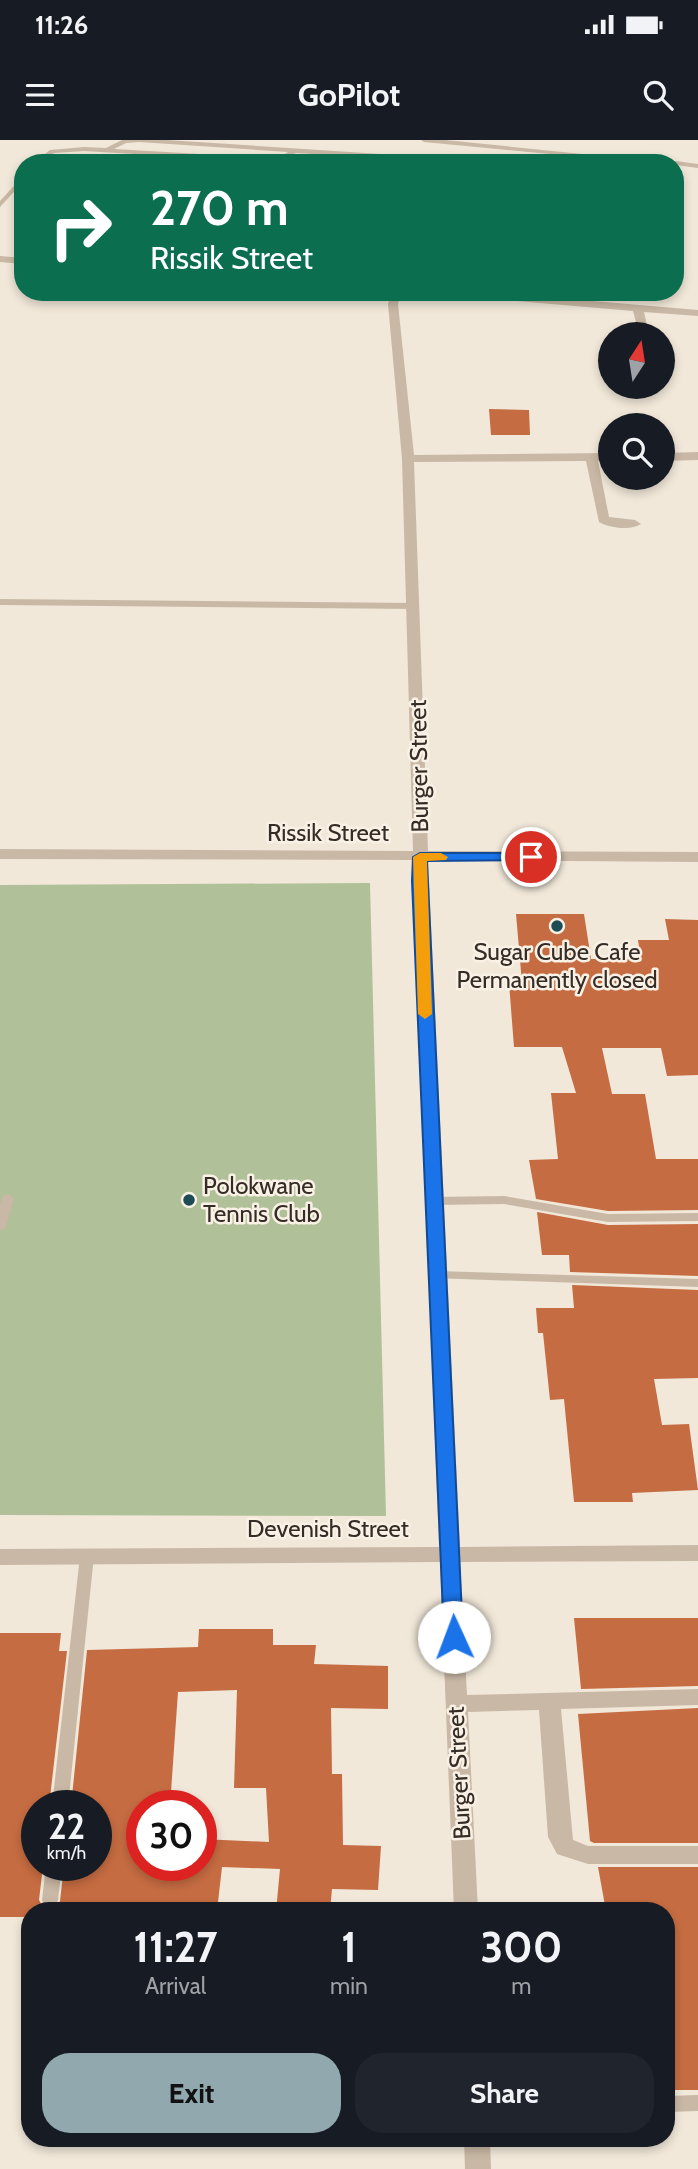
<!DOCTYPE html>
<style>
:root{--surface:#171b24;--page:#20242c;--text:#f1f3f6;--muted:#9ea1a6;--accent:#91a8ae}
body{margin:0;font-family:Cabin,sans-serif;background:var(--page);color:var(--text);height:100vh;display:flex;flex-direction:column;font-size:26px;white-space:nowrap}
*{box-sizing:border-box;margin:0}
p{font-size:23px;color:var(--muted)}
.icon{flex:none;width:38px;height:38px;fill:none;stroke:currentColor;stroke-width:2;stroke-linecap:round;stroke-linejoin:round}
.map{position:relative;flex:1;overflow:hidden}
.sheet{position:absolute;left:21px;top:1762px;width:654px;height:245px;display:flex;flex-direction:column;background:var(--surface);border-radius:28px;box-shadow:0 4px 10px #0003}
.sheet>*{flex:none}
.hud{position:absolute;left:14px;top:14px;width:670px;height:147px;border-radius:28px;box-shadow:0 4px 10px #0003;background:#0b6e4f;color:#fff;overflow:hidden}
.needle{width:46px;rotate:12deg}
.controls{position:absolute;left:598px;top:182px;display:grid;gap:14px}
.controls a{display:grid;place-items:center;width:77px;height:77px;border-radius:50%;background:var(--surface);box-shadow:0 4px 10px #0003;font-size:35px}
.speed{position:absolute;left:21px;top:1650px;display:flex;gap:14px;font-size:35px;font-weight:700;text-align:center}
.speed>*{display:grid;place-content:center;width:91px;height:91px;border-radius:50%;background:var(--surface);box-shadow:0 4px 10px #0003;line-height:1}
.speed small{font-size:18px;font-weight:400}
.speed .limit{border:10px solid #d22;background:#fff;color:#111}
.pin{position:absolute;display:grid;place-items:center;width:60px;height:60px;color:#fff;margin:-30px;border:4px solid #fff;border-radius:50%;box-shadow:0 2px 7px #0007}
.me{position:absolute;width:77px;margin:-38px;rotate:358deg;stroke-linejoin:round;filter:drop-shadow(0 0 5px #0008)}
.turn{display:flex;align-items:center;gap:24px;height:147px;padding:0 21px;font-size:32px}
.turn .icon{width:91px;height:91px;stroke-width:2.5}
.turn b{display:block;font-size:49px;line-height:60px}
.eta{display:flex;justify-content:space-evenly;align-items:center;height:119px;text-align:center}
.eta b{font-size:42px;font-weight:700;line-height:49px}
.primary-button{display:flex;gap:14px;margin-top:auto;padding:14px 21px}
.primary-button a{flex:1;height:80px;border-radius:28px;background:var(--accent);color:#111;font-size:28px;font-weight:700;line-height:80px;text-align:center}
.primary-button a+a{background:var(--page);color:var(--text)}
.status{display:flex;justify-content:space-between;align-items:center;height:49px;padding:0 35px;background:var(--surface);direction:ltr}
.status svg{height:19px;fill:currentColor}
header{display:flex;justify-content:space-between;align-items:center;height:91px;padding:0 21px;background:var(--surface);font-size:32px;font-weight:700}
.map>svg:first-child{display:block}
.green{fill:#b0c099}
.building{fill:#c66c42;fill-rule:evenodd}
.lines{fill:none;stroke-linecap:round;stroke-linejoin:round}
.lane{fill:#c9b8a5;fill-rule:evenodd}
.street{fill:#c9b8a5;fill-rule:evenodd}
.route{fill:#1a73e8;stroke:#114b97;stroke-width:2}
.slow{fill:#f59e0b}
.poi-dot{fill:#1c4d56;stroke:#f9f1e5;stroke-width:2.5}
.labels{text-anchor:middle;stroke-width:5;stroke-linejoin:round;paint-order:stroke}
.street-label{font-size:24px;fill:#352c26;stroke:#f9f1e5}
.poi-label{font-size:24px;fill:#352c26;stroke:#f9f1e5}
</style>
<div class="status"><b>11:26</b><svg viewBox="0 0 49 12"><path d="M0 12V9h3v3zM5 12V6h3v6zM10 12V3h3v9zM15 12V0h3v12zM26 1h20v11H26zM47 4h2v5h-2z"/></svg></div>
<header><svg class="icon" aria-label="menu" viewBox="0 0 24 24"><path d="M4 6h16M4 12h16M4 18h16"/></svg>GoPilot<svg class="icon" aria-label="search" viewBox="0 0 24 24"><circle cx="10" cy="10" r="6"/><path d="M15 15l6 6"/></svg></header>
<div class="map">
<svg width="698" height="2029" viewBox="0 0 698 2029">
<rect width="100%" height="100%" fill="#f1e8d9"/>
<path class="green" d="M370,743L386,1376L0,1375V745Z"/>
<g class="building">
<path d="M489,269L529,270L530,295H491Z"/>
<path d="M516,774H584L591,819H641L638,800H669L665,779L698,780V935L667,936L661,908H602L612,954H645L656,1019H698V1070L608,1071L536,1059L529,1020L558,1019L551,953H576L562,907H514L509,843H522Z"/>
<path d="M537,1072L608,1085L698,1084V1136L570,1132L569,1115H542Z"/>
<path d="M572,1145L698,1150V1238L654,1239L662,1285L689,1284L698,1350L632,1353L633,1362H574L564,1259L550,1260L543,1193H538L536,1168H574Z"/>
<path d="M574,1478H698V1546L581,1549Z"/>
<path d="M199,1489H273V1505H316L314,1524L388,1526V1569L331,1568L332,1634H342L343,1705L381,1706L378,1750L332,1749L330,1771H276L280,1729L222,1727L217,1771H29L28,1777H0V1493H61L59,1511H67L49,1666H37V1726H43L39,1760L43,1767L51,1769L57,1767L60,1761L64,1726H96V1666H71L87,1510L198,1507ZM237,1550L234,1648H266L269,1702L201,1699V1726H142V1666H170L178,1552Z"/>
<path d="M698,1568V1703H594L590,1701L578,1574Z"/>
<path d="M598,1727H698V1950H667V1771H606Z"/>
</g>
<g class="lines">
<g class="lane">
<path d="M122,0H167L411,16L414,18L411,20L296,13L283,20L267,22L84,11L54,13L41,23H33L50,10L84,7L106,8ZM139,2L288,12L280,17L267,18L114,9L126,3Z"/>
<path d="M421,0H445L671,23H644L424,2Z"/>
<path d="M676,21L698,24V28L676,25V23H673Z"/>
<path d="M23,36V42L0,67V61Z"/>
<path d="M0,459L414,463L419,466L414,469L0,465Z"/>
<path d="M8,1054L14,1058L6,1087L0,1091V1064L4,1055Z"/>
<path d="M504,1056L608,1074L698,1073V1081L608,1082L504,1064L434,1065L428,1061L434,1057Z"/>
<path d="M437,1131L698,1139V1147L432,1138L431,1135Z"/>
<path d="M87,1411L92,1412L94,1416L68,1666H52L80,1416L82,1412Z"/>
<path d="M46,1726H62L58,1760L56,1765L50,1767L44,1765L42,1760Z"/>
<path d="M698,1955V1971L667,1972V1956Z"/>
</g>
<g class="street">
<path d="M0,116L23,118V124L0,122Z"/>
<path d="M391,152H401L398,164L414,315L611,313V321H598L609,377L635,380L641,384C631,391 609,388 599,382L586,321L414,322L428,711L698,712V722L428,720L460,1407L698,1405V1421L460,1422L467,1555L698,1549V1565L561,1569L573,1700L588,1706H698V1724H588L557,1714L548,1697L539,1570L468,1572L478,1771H454L440,1422L0,1425V1409L439,1407L413,720L0,719V709L413,711L402,319L388,164Z"/>
<path d="M443,152H489L698,170V176L644,172L649,194H639L633,171L448,155Z"/>
<path d="M698,312V320L663,321V313Z"/>
<path d="M464,1998H490L491,2029H465Z"/>
</g>
</g>
<path class="route" d="M531,713L538,717L536,720L427,721L463,1497L454,1504L444,1497L412,741L413,717L420,713Z"/>
<path class="slow" d="M441,713L448,717L446,720L427,721L432,874L425,879L418,874L413,717L420,713Z"/>
<g class="poi-dot">
<circle cx="557" cy="786" r="7"/>
<circle cx="189" cy="1060" r="7"/>
</g>
<g class="labels">
<g class="street-label">
<text transform="translate(419 626) rotate(-91)" y="8">Burger Street</text>
<text x="328" y="701">Rissik Street</text>
<text x="328" y="1397">Devenish Street</text>
<text transform="translate(459 1633) rotate(-93)" y="8">Burger Street</text>
</g>
<g class="poi-label">
<text x="557" y="820">Sugar Cube Cafe<tspan x="557" dy="28">Permanently closed</tspan></text>
<text x="203" y="1054" text-anchor="start">Polokwane<tspan x="203" dy="28">Tennis Club</tspan></text>
</g>
</g>
</svg>
<div class="controls">
<a><svg class="needle" viewBox="-14 -14 28 28"><path d="M0-13l5 13h-10z" fill="#e53935"/><path d="M0 13l5-13h-10z" fill="#9ea1a6"/></svg></a>
<a><svg class="icon" aria-label="search" viewBox="0 0 24 24"><circle cx="10" cy="10" r="6"/><path d="M15 15l6 6"/></svg></a>
</div>
<div class="speed"><div>22<small>km/h</small></div><div class="limit">30</div></div>
<div class="pin" style="left:531px;top:717px;background:#d93025"><svg class="icon" aria-label="arrive" viewBox="0 0 24 24"><path d="M6 21V4h12l-3 4 3 4H6"/></svg></div>
<svg class="me" style="left:454px;top:1497px" viewBox="-20 -20 40 40"><circle r="19" fill="#fff"/><path d="M0-13L10 11 0 6-10 11z" fill="#1a73e8"/></svg>
<div class="hud">
<div class="turn"><svg class="icon" aria-label="right" viewBox="0 0 24 24"><path d="M7 20v-9h11M14 6l5 5-5 5"/></svg><div><b>270 m</b>Rissik Street</div></div>
</div>
<section class="sheet">
<div class="eta">
<div><b>11:27</b><p>Arrival</p></div>
<div><b>1</b><p>min</p></div>
<div><b>300</b><p>m</p></div>
</div>
<div class="primary-button"><a>Exit</a><a>Share</a></div>
</section>
</div>
